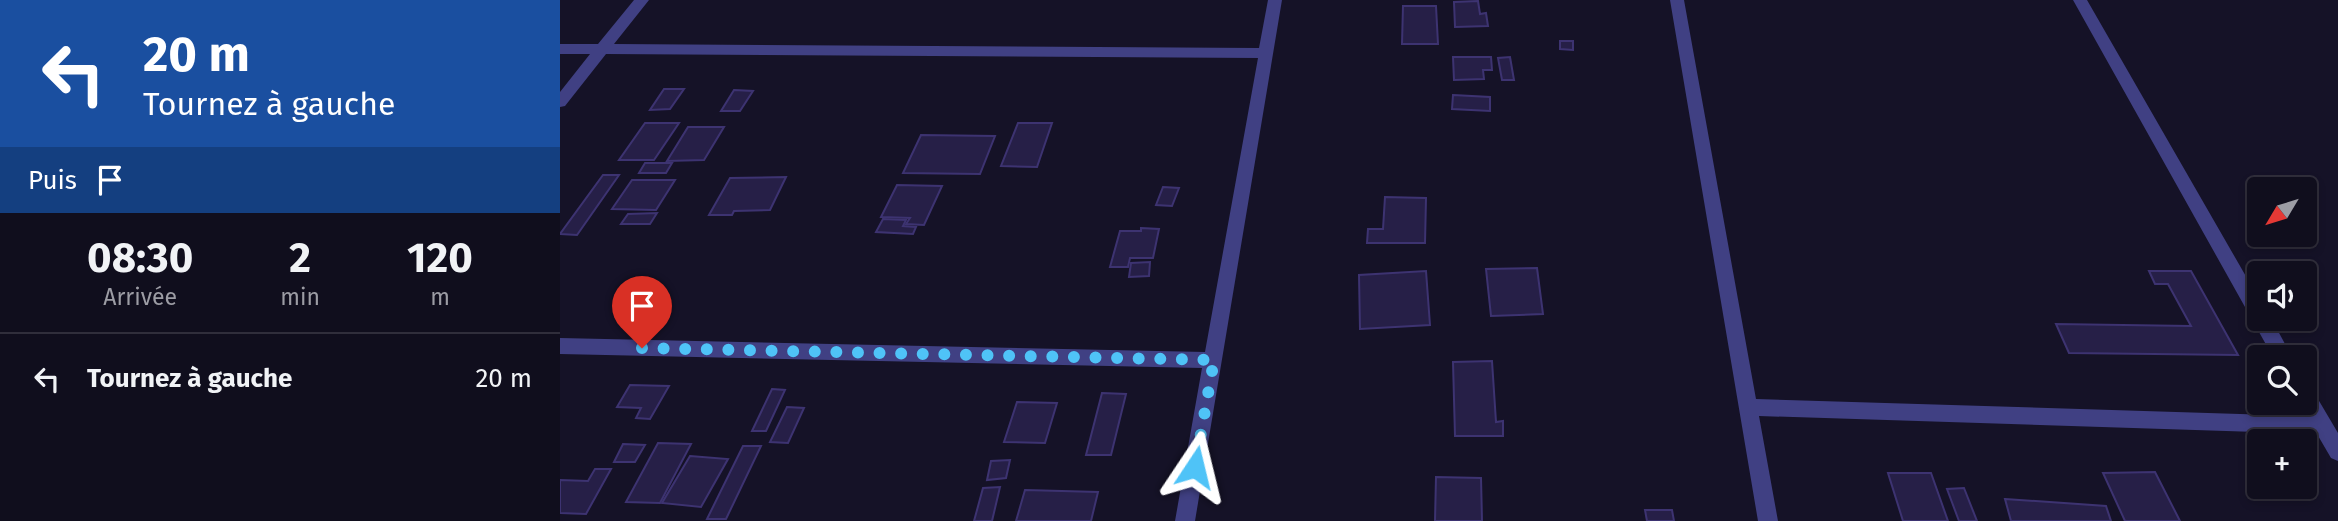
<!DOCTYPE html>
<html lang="fr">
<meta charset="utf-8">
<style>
:root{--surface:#100e1d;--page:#191726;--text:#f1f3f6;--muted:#9c9ca4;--line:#302e3b}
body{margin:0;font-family:"Fira Sans",sans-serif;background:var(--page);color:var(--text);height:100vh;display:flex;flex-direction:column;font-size:26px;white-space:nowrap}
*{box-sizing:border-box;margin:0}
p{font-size:23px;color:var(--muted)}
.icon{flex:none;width:38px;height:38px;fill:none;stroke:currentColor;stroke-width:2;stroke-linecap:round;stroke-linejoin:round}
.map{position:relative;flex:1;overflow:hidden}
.drawer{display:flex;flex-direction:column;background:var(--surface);width:560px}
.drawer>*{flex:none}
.hud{background:#1a4fa0;color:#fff;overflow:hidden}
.needle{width:46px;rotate:232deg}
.buttons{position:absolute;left:1687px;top:177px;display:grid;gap:14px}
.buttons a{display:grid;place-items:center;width:70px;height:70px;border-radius:7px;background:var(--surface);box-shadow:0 4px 10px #0003,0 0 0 2px var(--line);font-size:35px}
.pin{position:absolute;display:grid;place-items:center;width:60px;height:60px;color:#fff;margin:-72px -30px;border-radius:50% 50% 50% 0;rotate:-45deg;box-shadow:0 0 7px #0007}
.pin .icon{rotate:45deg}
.me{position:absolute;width:77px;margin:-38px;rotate:10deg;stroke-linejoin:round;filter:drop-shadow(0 0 5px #0008)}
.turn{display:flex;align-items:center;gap:24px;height:147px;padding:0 28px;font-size:32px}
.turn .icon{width:91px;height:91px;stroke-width:2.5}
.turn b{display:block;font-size:49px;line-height:60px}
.then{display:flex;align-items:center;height:66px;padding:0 28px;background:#0003;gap:14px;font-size:26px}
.eta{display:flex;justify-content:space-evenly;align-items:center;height:119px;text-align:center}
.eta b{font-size:42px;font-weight:700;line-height:49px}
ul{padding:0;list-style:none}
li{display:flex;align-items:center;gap:21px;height:91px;padding:0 28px;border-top:2px solid var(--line)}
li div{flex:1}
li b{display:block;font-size:26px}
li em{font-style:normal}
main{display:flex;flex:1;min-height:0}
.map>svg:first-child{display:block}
.building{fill:#261f47;stroke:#3d3371;stroke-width:2}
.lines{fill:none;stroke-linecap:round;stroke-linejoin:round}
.minor{fill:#404083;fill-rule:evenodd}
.route{stroke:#4fc3f7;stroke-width:12;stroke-dasharray:0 21.6}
</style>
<main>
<section class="drawer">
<div class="hud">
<div class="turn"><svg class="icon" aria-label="left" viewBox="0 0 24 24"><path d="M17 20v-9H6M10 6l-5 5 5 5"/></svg><div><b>20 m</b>Tournez à gauche</div></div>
<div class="then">Puis<svg class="icon" aria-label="arrive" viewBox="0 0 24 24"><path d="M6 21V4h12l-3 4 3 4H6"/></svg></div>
</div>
<div class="eta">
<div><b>08:30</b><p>Arrivée</p></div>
<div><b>2</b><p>min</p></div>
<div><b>120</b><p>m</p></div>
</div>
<ul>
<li><svg class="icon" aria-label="left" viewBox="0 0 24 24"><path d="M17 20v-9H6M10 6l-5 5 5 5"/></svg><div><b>Tournez à gauche</b></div><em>20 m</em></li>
</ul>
</section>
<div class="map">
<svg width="1778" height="521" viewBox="0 0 1778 521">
<rect width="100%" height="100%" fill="#151227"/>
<g class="building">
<path d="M918,1L920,14L926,13L928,26L895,27L894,2Z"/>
<path d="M843,6H876L878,44H842Z"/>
<path d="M1000,41H1013V50L1000,49Z"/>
<path d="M893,57H931L932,70H923L924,79L894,80Z"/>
<path d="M950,57L954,80H942L938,58Z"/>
<path d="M104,89H124L110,109L90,110Z"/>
<path d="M174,90L193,91L180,111H161Z"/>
<path d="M893,95L930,97V111L892,109Z"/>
<path d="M85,123H119L94,160H59Z"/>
<path d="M458,123H492L477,167L441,166Z"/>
<path d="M128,127H164L144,160L107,161Z"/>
<path d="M361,135L435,136L420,174L343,173Z"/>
<path d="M85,163H112L106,173H79Z"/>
<path d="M43,175H59L17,235L0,234Z"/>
<path d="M226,177L210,210L174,211L172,215H149L170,178Z"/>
<path d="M72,180H115L96,210L52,209Z"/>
<path d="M337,185L382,186L364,225L346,224L350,218L321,217Z"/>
<path d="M603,187L619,188L612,206L596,205Z"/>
<path d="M825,197L866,198L865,243H807L808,229H823Z"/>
<path d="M97,213L90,224H61L68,214Z"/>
<path d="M323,219L346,220L343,226L356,227L353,234L316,232Z"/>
<path d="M581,228L599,229L593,258H570L568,267H550L560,231H581Z"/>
<path d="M590,262L589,276L569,277L571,263Z"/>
<path d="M977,268L983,314L931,316L926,269Z"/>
<path d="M866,271L870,325L800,329L799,275Z"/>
<path d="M1589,271H1631L1678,355L1509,353L1496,324L1631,326L1608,284H1595Z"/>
<path d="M932,361L936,422L943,421V436H895L893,362Z"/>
<path d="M70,385L109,386L90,419L76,418L81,408L57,407Z"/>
<path d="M212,389L225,390L206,431H192Z"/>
<path d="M542,393L566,394L551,455H526Z"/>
<path d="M457,402L497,403L485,443L444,442Z"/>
<path d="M227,407L244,408L228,443L210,442Z"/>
<path d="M98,443L131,444L100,503L66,502Z"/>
<path d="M63,444L85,445L75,462H54Z"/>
<path d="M183,446H201L166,519H147Z"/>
<path d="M130,456L168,459L141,507L102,503Z"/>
<path d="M450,460L446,478L427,480L431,461Z"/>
<path d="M35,469H51L26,514L0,513V480L28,481Z"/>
<path d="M1595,472L1620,521H1565L1543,473Z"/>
<path d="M1328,473H1371L1388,521H1343Z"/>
<path d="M876,477L921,478L922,521H875Z"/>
<path d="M440,487L432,521H414L423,488Z"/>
<path d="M1404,488L1417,521H1399L1387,489Z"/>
<path d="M465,490L538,492L531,521H456Z"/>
<path d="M1445,499L1546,506L1551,521H1451Z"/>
<path d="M1085,510H1112L1114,521H1087Z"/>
</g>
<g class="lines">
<g class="minor">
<path d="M74,0H89L54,44L699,48L708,0H722L635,521H615L642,368L0,354V338L645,352L698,58L46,54L5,106L0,107V92L30,54H0V44H38Z"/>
<path d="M1110,0H1124L1196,399L1747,416L1739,402H1745V386L1752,389L1778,433V461L1771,458L1757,434L1199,416L1218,521H1198Z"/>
<path d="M1513,0H1527L1699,299V318H1711L1732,357H1713Z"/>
</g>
</g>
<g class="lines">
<path class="route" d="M82,348L654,360L635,467"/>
</g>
</svg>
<div class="buttons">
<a><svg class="needle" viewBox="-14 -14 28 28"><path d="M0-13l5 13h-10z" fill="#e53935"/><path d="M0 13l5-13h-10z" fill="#9c9ca4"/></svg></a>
<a><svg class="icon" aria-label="sound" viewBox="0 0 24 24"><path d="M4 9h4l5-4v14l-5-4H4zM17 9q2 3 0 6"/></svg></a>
<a><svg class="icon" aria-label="search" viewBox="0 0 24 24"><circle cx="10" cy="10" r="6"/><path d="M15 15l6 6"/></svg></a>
<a>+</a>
</div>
<div class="pin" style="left:82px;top:348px;background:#d93025"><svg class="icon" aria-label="arrive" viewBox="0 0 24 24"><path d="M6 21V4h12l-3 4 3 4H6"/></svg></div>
<svg class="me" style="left:635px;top:467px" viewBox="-20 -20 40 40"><path d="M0-17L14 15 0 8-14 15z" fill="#4fc3f7" stroke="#fff" stroke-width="4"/></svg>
</div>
</main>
